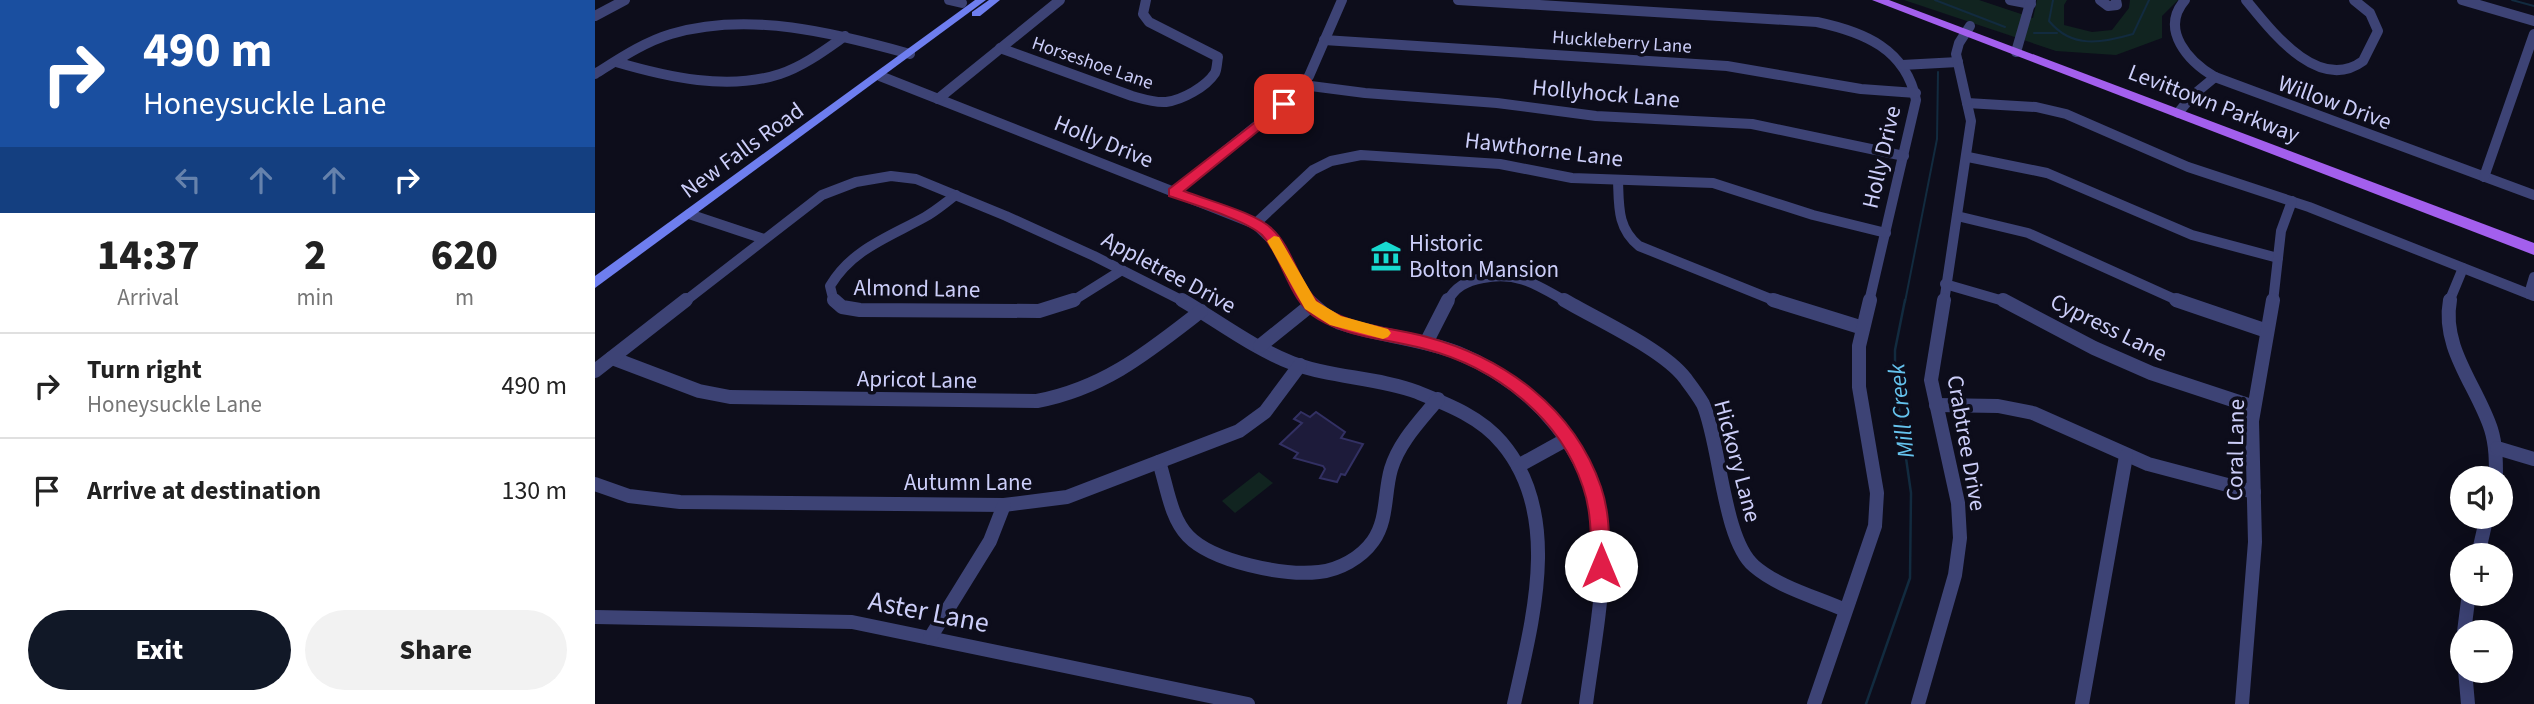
<!DOCTYPE html>
<meta charset="utf-8">
<style>
:root{--surface:#fff;--page:#f2f2f2;--text:#222;--muted:#767676;--line:#e0e0e0;--accent:#111827}
body{margin:0;font-family:"Source Sans 3",sans-serif;background:var(--page);color:var(--text);height:100vh;display:flex;flex-direction:column;font-size:26px;white-space:nowrap}
*{box-sizing:border-box;margin:0}
p{font-size:23px;color:var(--muted)}
.icon{flex:none;width:38px;height:38px;fill:none;stroke:currentColor;stroke-width:2;stroke-linecap:round;stroke-linejoin:round}
.map{position:relative;flex:1;overflow:hidden}
.drawer{display:flex;flex-direction:column;background:var(--surface);width:595px}
.drawer>*{flex:none}
.hud{background:#1a4fa0;color:#fff;overflow:hidden}
.tools{position:absolute;left:1855px;top:466px;display:grid;gap:14px}
.tools a{display:grid;place-items:center;width:63px;height:63px;border-radius:50%;background:var(--surface);box-shadow:0 4px 18px #0003;font-size:35px}
.pin{position:absolute;display:grid;place-items:center;width:60px;height:60px;color:#fff;margin:-30px;border-radius:14px;box-shadow:0 4px 10px #0006}
.me{position:absolute;width:77px;margin:-38px;rotate:0deg;stroke-linejoin:round;filter:drop-shadow(0 0 5px #0008)}
.turn{display:flex;align-items:center;gap:24px;height:147px;padding:0 28px;font-size:32px}
.turn .icon{width:91px;height:91px;stroke-width:2.5}
.turn b{display:block;font-size:49px;line-height:60px}
.lanes{display:flex;align-items:center;height:66px;padding:0 28px;background:#0003;justify-content:center;gap:35px;direction:ltr}
.lanes .off{opacity:.35}
.eta{display:flex;justify-content:space-evenly;align-items:center;height:119px;text-align:center}
.eta b{font-size:42px;font-weight:800;line-height:49px}
.cta{display:flex;gap:14px;margin-top:auto;padding:14px 28px}
.cta a{flex:1;height:80px;border-radius:42px;background:var(--accent);color:#fff;font-size:28px;font-weight:800;line-height:80px;text-align:center}
.cta a+a{background:var(--page);color:var(--text)}
ul{padding:0;list-style:none}
li{display:flex;align-items:center;gap:21px;height:105px;padding:0 28px;border-top:2px solid var(--line)}
li div{flex:1}
li b{display:block;font-size:26px}
li em{font-style:normal}
main{display:flex;flex:1;min-height:0}
.map>svg:first-child{display:block}
.green{fill:#112420}
.lines{fill:none;stroke-linecap:round;stroke-linejoin:round}
.stream-far1{stroke:#122b3f;stroke-width:2}
.stream{stroke:#122b3f;stroke-width:2.5}
.building{fill:#1d1b3a;stroke:#323063;stroke-width:2}
.street-far1{stroke:#3d4375;stroke-width:10}
.street{stroke:#3d4375;stroke-width:14}
.secondary{fill:#6e7eef;fill-rule:evenodd}
.primary{fill:#a35fed;fill-rule:evenodd}
.route{fill:#e11d48;stroke:#92132f;stroke-width:2}
.slow{fill:#f59e0b}
.labels{text-anchor:middle;stroke-width:7;stroke-linejoin:round;paint-order:stroke}
.far-street-label{font-size:19px;fill:#cccef9;stroke:#0d0d1b}
.street-label{font-size:23px;fill:#cccef9;stroke:#0d0d1b}
.poi-label{font-size:23px;fill:#cccef9;stroke:#0d0d1b;text-anchor:start}
.water-label{font-size:24px;font-style:italic;fill:#65c3ee;stroke:#0d0d1b}
.near-street-label{font-size:28px;fill:#cccef9;stroke:#0d0d1b}
</style>
<main>
<section class="drawer">
<div class="hud">
<div class="turn"><svg class="icon" aria-label="right" viewBox="0 0 24 24"><path d="M7 20v-9h11M14 6l5 5-5 5"/></svg><div><b>490 m</b>Honeysuckle Lane</div></div>
<div class="lanes"><svg class="icon off" aria-label="left" viewBox="0 0 24 24"><path d="M17 20v-9H6M10 6l-5 5 5 5"/></svg><svg class="icon off" aria-label="ahead" viewBox="0 0 24 24"><path d="M12 20V5M6 11l6-6 6 6"/></svg><svg class="icon off" aria-label="ahead" viewBox="0 0 24 24"><path d="M12 20V5M6 11l6-6 6 6"/></svg><svg class="icon" aria-label="right" viewBox="0 0 24 24"><path d="M7 20v-9h11M14 6l5 5-5 5"/></svg></div>
</div>
<div class="eta">
<div><b>14:37</b><p>Arrival</p></div>
<div><b>2</b><p>min</p></div>
<div><b>620</b><p>m</p></div>
</div>
<ul>
<li><svg class="icon" aria-label="right" viewBox="0 0 24 24"><path d="M7 20v-9h11M14 6l5 5-5 5"/></svg><div><b>Turn right</b><p>Honeysuckle Lane</p></div><em>490 m</em></li>
<li><svg class="icon" aria-label="arrive" viewBox="0 0 24 24"><path d="M6 21V4h12l-3 4 3 4H6"/></svg><div><b>Arrive at destination</b></div><em>130 m</em></li>
</ul>
<div class="cta"><a>Exit</a><a>Share</a></div>
</section>
<div class="map">
<svg width="1939" height="704" viewBox="0 0 1939 704">
<rect width="100%" height="100%" fill="#0d0d1b"/>
<g class="green">
<path d="M1309,0H1384L1438,18L1442,0H1472L1469,5V25L1497,32L1517,30L1534,8L1535,0H1583L1567,16V38L1521,55L1461,51Z"/>
<path d="M664,472L678,483L640,513L627,501Z"/>
</g>
<g class="lines">
<g class="stream-far1">
<path d="M1340,0L1410,27"/>
<path d="M1458,0L1454,21C1477,49 1507,43 1538,34L1554,0"/>
<path d="M1917,0L1939,6"/>
<path d="M1439,33H1462"/>
<path d="M1310,302L1342,139L1343,72"/>
</g>
<path class="stream" d="M1271,704L1315,578L1316,493L1300,381V350L1310,300"/>
</g>
<path class="building" d="M706,412L715,417L721,412L750,432L746,438L768,444L750,475L746,474L742,482L725,478L730,469L728,466L699,458L703,453L685,444L707,423L699,419Z"/>
<g class="lines">
<g class="street-far1">
<path d="M354,0L367,3"/>
<path d="M863,0L1222,22C1269,32 1311,49 1321,100L1274,302"/>
<path d="M1415,0L1436,4"/>
<path d="M1505,0L1513,6L1522,5L1521,0"/>
<path d="M1590,0C1564,30 1594,62 1620,77L1939,195"/>
<path d="M1651,0C1675,29 1723,94 1768,61L1783,31L1775,13L1759,0"/>
<path d="M1867,0L1939,21"/>
<path d="M0,16L30,0"/>
<path d="M729,40L1132,66L1266,89L1321,93"/>
<path d="M405,48L537,96C548,99 560,103 571,102C587,100 611,87 620,73C622,69 622,62 623,57L554,22L548,14L551,0"/>
<path d="M1421,52L1436,0"/>
<path d="M21,62C72,77 133,91 185,74C209,66 230,50 250,36"/>
<path d="M1307,65L1363,62"/>
<path d="M0,74C24,59 49,42 76,34C154,11 240,33 315,54"/>
<path d="M285,76L660,224L681,244L715,302"/>
<path d="M708,85L770,93L902,103L1001,116L1157,124L1309,156"/>
<path d="M343,99L465,0"/>
<path d="M1372,103L1441,107L1471,114L1593,167L1714,207L1939,296"/>
<path d="M1583,113L1597,96L1620,77"/>
<path d="M1373,157L1452,173L1597,235L1683,258"/>
<path d="M1889,177L1939,34"/>
<path d="M1023,180C1024,206 1022,228 1044,246L1183,302"/>
<path d="M579,192L700,95L714,76L747,0"/>
<path d="M94,214L169,239"/>
<path d="M1362,216L1433,233L1586,302"/>
<path d="M660,224L718,170L736,161L766,155L905,164L977,178L1118,183L1218,215L1291,233"/>
<path d="M1350,284L1412,302"/>
<path d="M1934,294L1939,277"/>
<path d="M89,302L227,195L261,182L296,176L321,179L411,216L499,256L590,302"/>
<path d="M239,302L235,286C257,249 294,237 330,217C341,211 351,202 361,195"/>
<path d="M476,302L527,270"/>
<path d="M852,302C860,287 871,281 888,278C923,271 942,285 972,302"/>
<path d="M1349,302L1376,121L1361,54L1364,43L1375,26"/>
<path d="M1678,302L1686,231L1697,201"/>
<path d="M1854,302L1868,268"/>
</g>
<g class="street">
<path d="M239,300L247,307L265,310L444,311L479,300"/>
<path d="M587,300C623,321 658,348 697,363C737,378 782,377 822,392C852,404 886,417 907,443C968,515 937,622 919,704"/>
<path d="M713,300L730,315L745,323C783,336 825,338 863,353C940,385 998,451 1006,535C1011,591 998,649 991,704"/>
<path d="M969,300C1001,319 1068,349 1090,378C1096,386 1103,395 1108,404C1125,442 1128,540 1159,566C1183,587 1221,597 1250,610"/>
<path d="M1178,300L1268,328"/>
<path d="M1408,300L1499,348L1556,373L1659,407"/>
<path d="M1581,300L1672,331"/>
<path d="M1855,300C1846,348 1882,386 1896,429C1901,445 1901,461 1901,478"/>
<path d="M831,343L853,300"/>
<path d="M665,346L716,305"/>
<path d="M17,358L104,391L135,397L442,401C510,388 553,352 606,311"/>
<path d="M0,371L91,300"/>
<path d="M1341,405L1403,406L1438,413L1553,464L1659,492"/>
<path d="M1902,448L1939,459"/>
<path d="M564,462C572,486 575,517 593,536C618,562 689,576 724,572C744,570 766,558 778,541C793,520 789,493 796,469C804,442 825,421 843,399"/>
<path d="M923,466L972,439"/>
<path d="M0,484L34,496L85,502L409,505L472,497L644,431L670,412L705,365"/>
<path d="M1883,555L1892,516"/>
<path d="M0,617L257,622L653,704"/>
<path d="M1869,632L1874,593"/>
<path d="M335,638L395,541L409,505"/>
<path d="M1870,670L1873,704"/>
<path d="M1219,704L1280,526L1282,493L1264,387V346L1275,300"/>
<path d="M1323,704L1360,575L1365,538L1363,503L1336,380L1349,300"/>
<path d="M1487,704L1531,456"/>
<path d="M1647,704L1660,542L1657,421L1678,300"/>
</g>
<g class="secondary">
<path d="M380,0H391L0,288V276Z"/>
<path d="M394,0H405L385,16H377V12Z"/>
</g>
<path class="primary" d="M1277,0H1294L1939,243V255Z"/>
</g>
<path class="route" d="M689,100L694,101V106L589,191C611,200 662,213 677,229C701,251 704,294 735,311C764,327 800,328 832,337C910,358 979,408 1006,487C1015,513 1014,540 1015,566L1012,572L1006,575L999,572L996,566C996,540 997,513 988,487C965,417 900,367 830,349C795,339 755,338 723,319C693,301 689,258 667,235C651,220 597,204 574,196V189Z"/>
<path class="slow" d="M679,236L684,237L721,301L746,316L793,329L796,333L793,337L788,339L735,325L710,309L672,241Z"/>
<defs>
<g id="museum-bare" transform="scale(2.415)"><path d="M0-6L6-3V-2H-6V-3ZM-5-1h2V3h-2ZM-1-1h2V3h-2ZM3-1h2V3H3ZM-6 4H6V6H-6Z" fill="#18dad0" stroke="#0d0d1b" stroke-width="2.5" paint-order="stroke"/></g>
</defs>
<g fill-rule="evenodd">
<use href="#museum-bare" x="791" y="256"/>
</g>
<g class="labels">
<g class="far-street-label">
<text transform="translate(1027 41) rotate(4)" y="7">Huckleberry Lane</text>
<text transform="translate(498 62) rotate(19)" y="7">Horseshoe Lane</text>
</g>
<g class="street-label">
<text transform="translate(1011 93) rotate(5)" y="8">Hollyhock Lane</text>
<text transform="translate(1740 102) rotate(20)" y="8">Willow Drive</text>
<text transform="translate(1619 103) rotate(21)" y="8">Levittown Parkway</text>
<text transform="translate(509 141) rotate(22)" y="8">Holly Drive</text>
<text transform="translate(949 149) rotate(7)" y="8">Hawthorne Lane</text>
<text transform="translate(147 150) rotate(-36)" y="8">New Falls Road</text>
<text transform="translate(1286 157) rotate(-77)" y="8">Holly Drive</text>
<text transform="translate(574 272) rotate(28)" y="8">Appletree Drive</text>
<text transform="translate(322 288) rotate(1)" y="8">Almond Lane</text>
<text transform="translate(1514 327) rotate(26)" y="8">Cypress Lane</text>
<text transform="translate(322 379) rotate(1)" y="8">Apricot Lane</text>
<text transform="translate(1372 443) rotate(80)" y="8">Crabtree Drive</text>
<text transform="translate(1640 450) rotate(-89)" y="8">Coral Lane</text>
<text transform="translate(1143 461) rotate(75)" y="8">Hickory Lane</text>
<text x="373" y="490">Autumn Lane</text>
</g>
<g class="poi-label">
<text x="814" y="251">Historic<tspan x="814" dy="26">Bolton Mansion</tspan></text>
</g>
<g class="water-label">
<text transform="translate(1306 411) rotate(-96)" y="8">Mill Creek</text>
</g>
<g class="near-street-label">
<text transform="translate(334 611) rotate(11)" y="10">Aster Lane</text>
</g>
</g>
</svg>
<div class="tools">
<a><svg class="icon" aria-label="sound" viewBox="0 0 24 24"><path d="M4 9h4l5-4v14l-5-4H4zM17 9q2 3 0 6"/></svg></a>
<a>+</a>
<a>−</a>
</div>
<div class="pin" style="left:689px;top:104px;background:#d93025"><svg class="icon" aria-label="arrive" viewBox="0 0 24 24"><path d="M6 21V4h12l-3 4 3 4H6"/></svg></div>
<svg class="me" style="left:1006px;top:566px" viewBox="-20 -20 40 40"><circle r="19" fill="#fff"/><path d="M0-13L10 11 0 6-10 11z" fill="#e11d48"/></svg>
</div>
</main>
